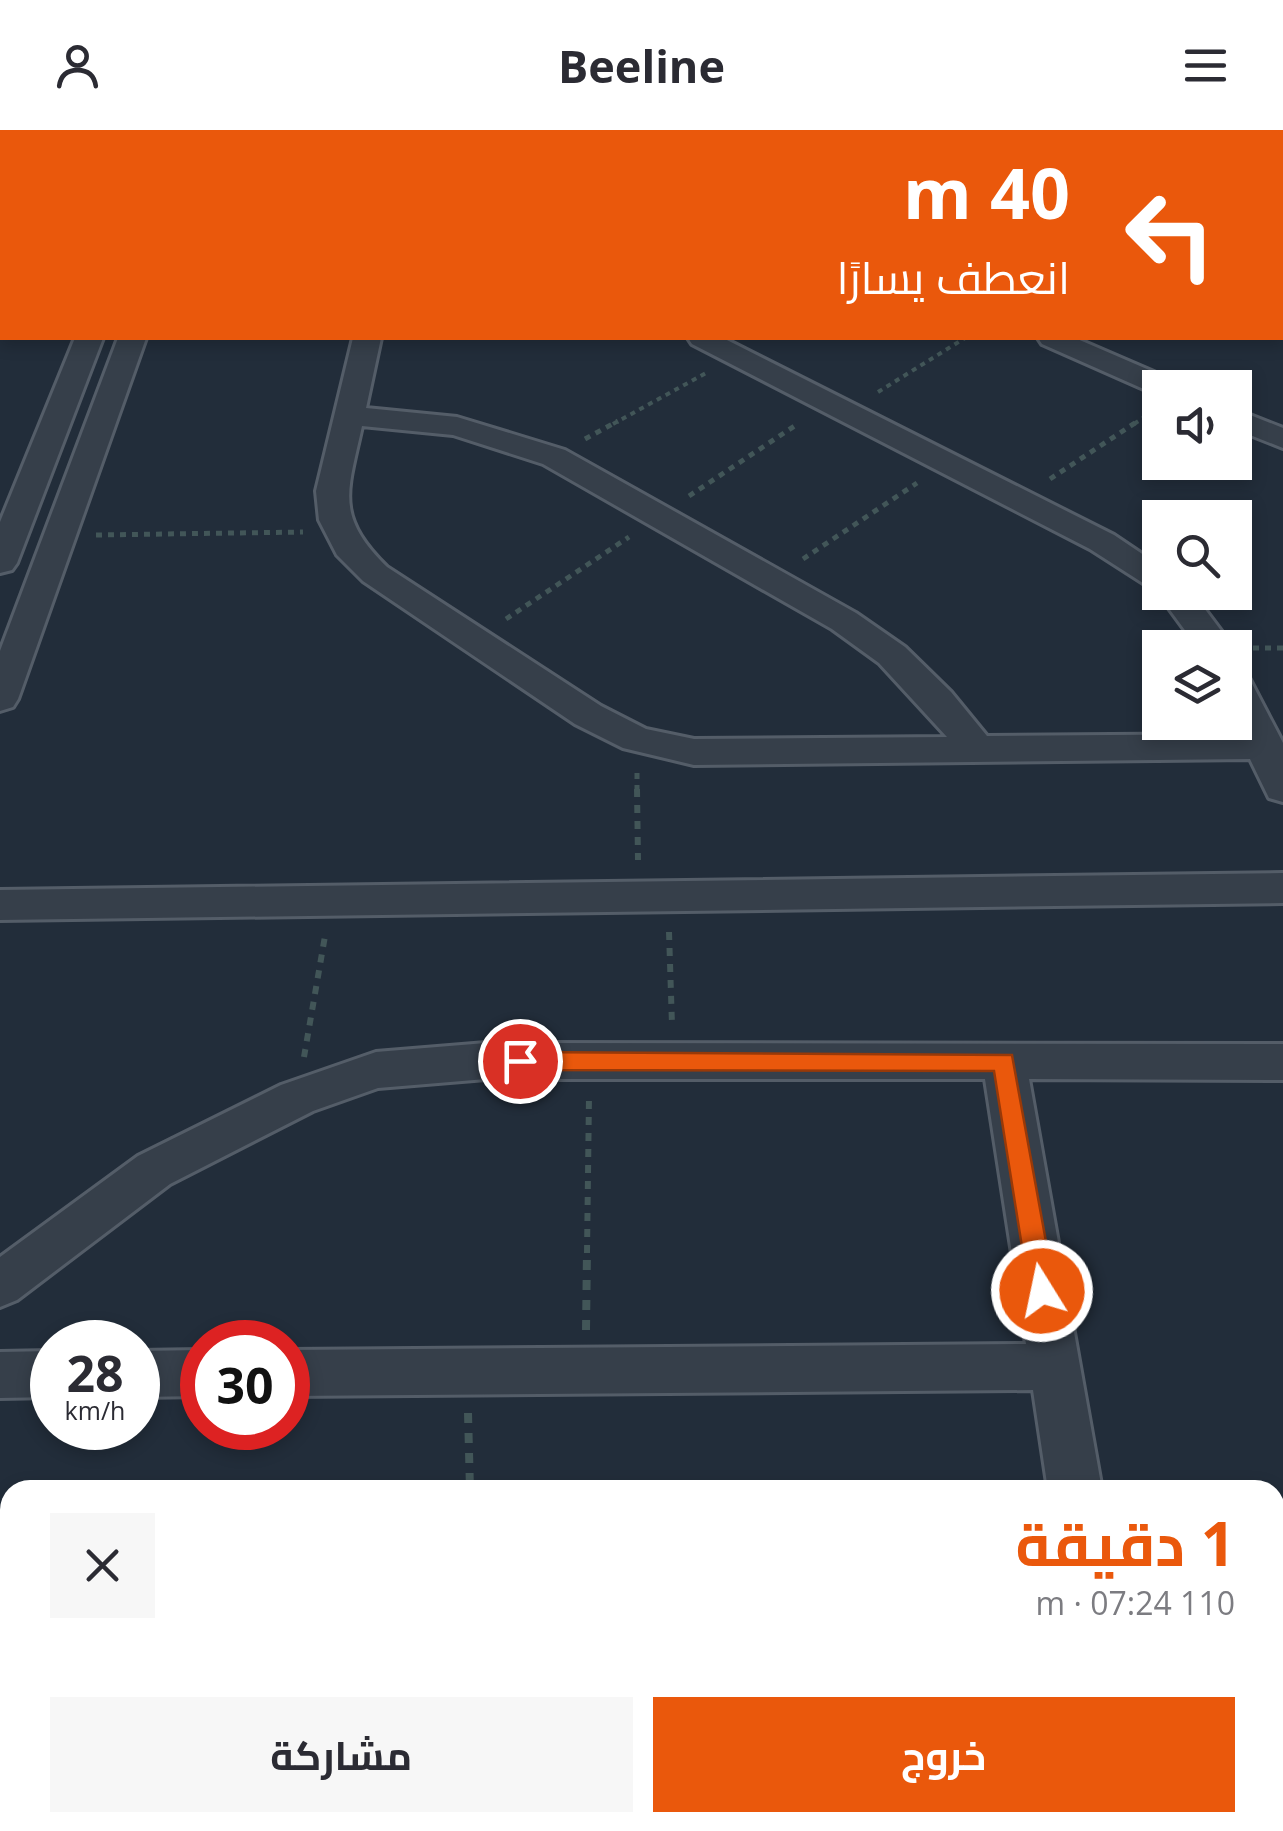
<!DOCTYPE html>
<html lang="ar">
<meta charset="utf-8">
<style>
:root{--surface:#fff;--page:#f7f7f7;--text:#2b2b33;--muted:#7c7c81;--accent:#ea580c}
body{margin:0;font-family:"Open Sans",Cairo,sans-serif;background:var(--page);color:var(--text);direction:rtl;height:100vh;display:flex;flex-direction:column;font-size:38px;white-space:nowrap}
*{box-sizing:border-box;margin:0}
p{font-size:32px;color:var(--muted)}
.icon{flex:none;width:55px;height:55px;fill:none;stroke:currentColor;stroke-width:2;stroke-linecap:round;stroke-linejoin:round}
.map{position:relative;flex:1;overflow:hidden;direction:ltr}
.sheet{position:absolute;left:0px;top:1350px;width:1285px;height:352px;display:flex;flex-direction:column;background:var(--surface);border-radius:30px 30px 0 0;box-shadow:0 5px 15px #0003;direction:rtl}
.sheet>*{flex:none}
.guide{position:absolute;left:0px;top:0px;width:1285px;height:210px;box-shadow:0 5px 15px #0003;direction:rtl;background:#ea580c;color:#fff;overflow:hidden}
.tools{position:absolute;left:1142px;top:240px;display:grid;gap:20px}
.tools a{display:grid;place-items:center;width:110px;height:110px;border-radius:0px;background:var(--surface);box-shadow:0 5px 15px #0003;font-size:50px}
.speed{position:absolute;left:30px;top:1190px;display:flex;gap:20px;font-size:50px;font-weight:700;text-align:center}
.speed>*{display:grid;place-content:center;width:130px;height:130px;border-radius:50%;background:var(--surface);box-shadow:0 5px 15px #0003;line-height:1}
.speed small{font-size:25px;font-weight:400}
.speed .limit{border:15px solid #d22;background:#fff;color:#111}
.pin{position:absolute;display:grid;place-items:center;width:85px;height:85px;color:#fff;margin:-42px;border:5px solid #fff;border-radius:50%;box-shadow:0 2px 10px #0007}
.me{position:absolute;width:110px;margin:-55px;rotate:350deg;stroke-linejoin:round;filter:drop-shadow(0 0 8px #0008)}
.turn{display:flex;align-items:center;gap:35px;height:210px;padding:0 50px;font-size:45px}
.turn .icon{width:130px;height:130px;stroke-width:2.5}
.turn b{display:block;font-size:70px;line-height:85px}
.round{display:grid;place-items:center;flex:none;width:105px;height:105px;border-radius:0px;background:var(--page)}
.head{display:flex;align-items:center;justify-content:space-between;height:170px;padding:0 50px}
h1{font-size:60px;font-weight:700;line-height:75px;color:var(--accent)}
.cta{display:flex;gap:20px;margin-top:auto;padding:20px 50px}
.cta a{flex:1;height:115px;border-radius:0px;background:var(--accent);color:#fff;font-size:40px;font-weight:700;line-height:115px;text-align:center}
.cta a+a{background:var(--page);color:var(--text)}
header{display:flex;justify-content:space-between;align-items:center;height:130px;padding:0 50px;background:var(--surface);font-size:45px;font-weight:700}
.map>svg:first-child{display:block}
.lines{fill:none;stroke-linecap:round;stroke-linejoin:round}
.minor-casing{stroke:#545d68;stroke-width:6}
.path-far3{stroke:#425658;stroke-width:4;stroke-dasharray:5 5;stroke-linecap:butt}
.path-far2{stroke:#425658;stroke-width:5;stroke-dasharray:6 6;stroke-linecap:butt}
.path-far1{stroke:#425658;stroke-width:6;stroke-dasharray:8 8;stroke-linecap:butt}
.path{stroke:#425658;stroke-width:8;stroke-dasharray:10 10;stroke-linecap:butt}
.minor{fill:#363f4a;fill-rule:evenodd}
.wall{fill:#3c4753}
.route{fill:#ea580c;stroke:#983908;stroke-width:2.5}
</style>
<header><svg class="icon" aria-label="menu" viewBox="0 0 24 24"><path d="M4 6h16M4 12h16M4 18h16"/></svg>Beeline<svg class="icon" aria-label="person" viewBox="0 0 24 24"><circle cx="12" cy="8" r="4"/><path d="M4 21q1-7 8-7t8 7"/></svg></header>
<div class="map">
<svg width="1283" height="1701" viewBox="0 0 1283 1701">
<rect width="100%" height="100%" fill="#222d3a"/>
<g class="lines">
<g class="minor-casing">
<g id="minor">
<rect x="159" y="0" width="24" height="2"/>
<path d="M899,0H929L930,2H901Z"/>
<path d="M986,0H1016L1017,2H988Z"/>
<rect x="0" y="18" width="2" height="14"/>
<rect x="1282" y="98" width="1" height="17"/>
<rect x="1282" y="133" width="1" height="17"/>
<path d="M75,208H103L17,433L12,440L0,443V392Z"/>
<path d="M118,208H146L18,569L13,577L0,581V521Z"/>
<path d="M353,208H381L366,278L457,287L565,320L856,483L905,517L951,562L987,606L1239,604L1234,592L1235,542L1248,546L1283,613V672L1269,668L1250,629L694,635L623,618L575,594L363,451L337,425L319,390L316,361ZM362,296L453,305L543,334L832,499L879,533L947,607L694,609L646,599L601,576L387,437C334,385 348,361 362,296Z"/>
<path d="M688,208H723L1114,405L1160,436V462H1192L1234,518H1198L1157,462L1090,419L692,214Z"/>
<path d="M1038,208H1075L1177,252L1181,258H1160V265L1155,264L1042,214Z"/>
<path d="M1235,279L1283,298V318L1235,299Z"/>
<path d="M1283,743V773L0,790V760Z"/>
<path d="M486,913L1283,914V950L1029,949L1102,1360H1048L1033,1260L288,1266V1220L1026,1214L985,949H486L378,958L313,981L170,1054L17,1170L0,1177V1127L138,1026L281,955L376,922Z"/>
<path d="M202,1220V1266L138,1267V1221Z"/>
<path d="M52,1221V1267L0,1268V1222Z"/>
<rect x="1275" y="1623" width="8" height="60"/>
<path d="M0,1650L10,1652V1692H36L32,1701H0Z"/>
</g>
</g>
<g class="path-far3">
<path d="M707,0L714,2"/>
<path d="M878,262L965,208"/>
<path d="M613,294L706,243"/>
<path d="M1134,294L1149,284"/>
</g>
<g class="path-far2">
<path d="M585,309L618,291"/>
<path d="M1050,349L1138,291"/>
<path d="M689,366L799,293"/>
<path d="M96,405L303,402"/>
<path d="M803,429L917,353"/>
<path d="M506,489L629,407"/>
<path d="M1253,518H1283"/>
<path d="M637,643V661"/>
</g>
<g class="path-far1">
<path d="M637,659L638,730"/>
<path d="M669,802L672,895"/>
<path d="M304,927L325,806"/>
<path d="M587,1123L589,967"/>
</g>
<g class="path">
<path d="M586,1200L587,1120"/>
<path d="M468,1283L470,1360"/>
<path d="M787,1692V1701"/>
</g>
<use href="#minor" class="minor"/>
</g>
<path class="wall" d="M241,0H369V2H242Z"/>
<path class="route" d="M520,922L1012,925L1055,1161L1052,1169L1042,1172L1033,1169L1029,1161L994,941L520,940L512,938L509,931L512,924Z"/>
</svg>
<div class="tools">
<a><svg class="icon" aria-label="sound" viewBox="0 0 24 24"><path d="M4 9h4l5-4v14l-5-4H4zM17 9q2 3 0 6"/></svg></a>
<a><svg class="icon" aria-label="search" viewBox="0 0 24 24"><circle cx="10" cy="10" r="6"/><path d="M15 15l6 6"/></svg></a>
<a><svg class="icon" aria-label="layers" viewBox="0 0 24 24"><path d="M12 4l9 5-9 5-9-5zM3 14l9 5 9-5"/></svg></a>
</div>
<div class="speed"><div>28<small>km/h</small></div><div class="limit">30</div></div>
<div class="pin" style="left:520px;top:931px;background:#d93025"><svg class="icon" aria-label="arrive" viewBox="0 0 24 24"><path d="M6 21V4h12l-3 4 3 4H6"/></svg></div>
<svg class="me" style="left:1042px;top:1161px" viewBox="-20 -20 40 40"><circle r="17" fill="#ea580c" stroke="#fff" stroke-width="3"/><path d="M0-11L8 9 0 5-8 9z" fill="#fff"/></svg>
<div class="guide">
<div class="turn"><svg class="icon" aria-label="left" viewBox="0 0 24 24"><path d="M17 20v-9H6M10 6l-5 5 5 5"/></svg><div><b>40 m</b>انعطف يسارًا</div></div>
</div>
<section class="sheet">
<div class="head"><div><h1>1 دقيقة</h1><p>110 m · 07:24</p></div><a class="round"><svg class="icon" aria-label="close" viewBox="0 0 24 24"><path d="M6 6l12 12M18 6L6 18"/></svg></a></div>
<div class="cta"><a>خروج</a><a>مشاركة</a></div>
</section>
</div>
